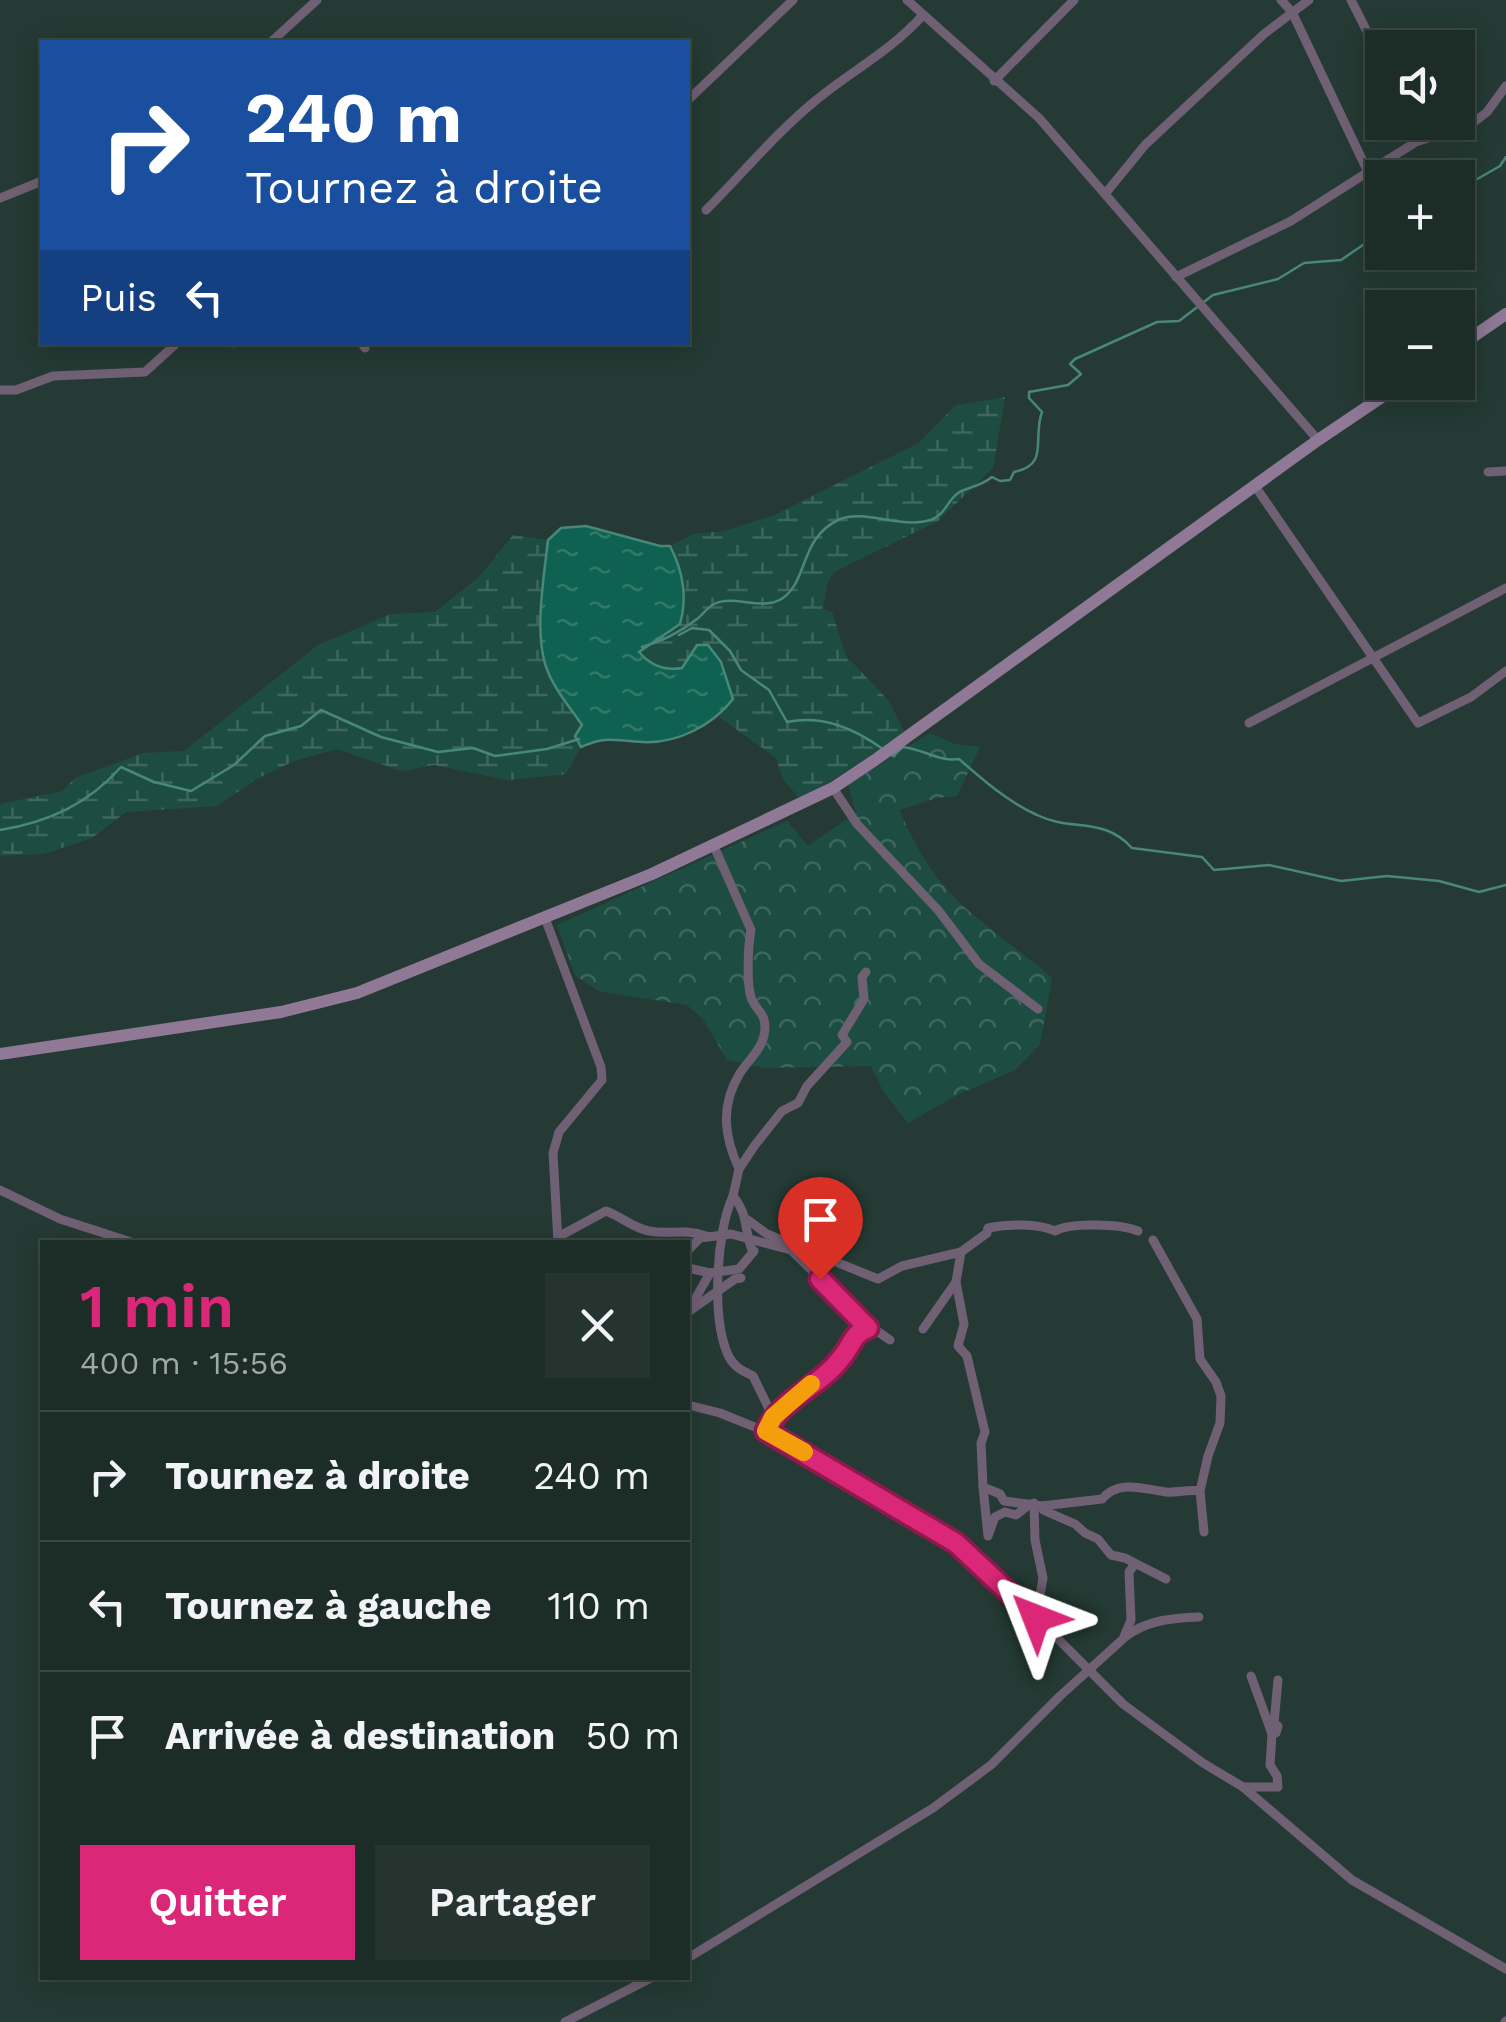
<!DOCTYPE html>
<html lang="fr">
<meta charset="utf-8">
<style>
:root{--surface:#1c2c27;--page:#25342f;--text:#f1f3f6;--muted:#a0a7a7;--line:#3a4844;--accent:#db2777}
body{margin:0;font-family:"Work Sans",sans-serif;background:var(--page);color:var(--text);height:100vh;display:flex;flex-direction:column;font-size:38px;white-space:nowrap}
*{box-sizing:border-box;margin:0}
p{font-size:32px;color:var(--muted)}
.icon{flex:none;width:55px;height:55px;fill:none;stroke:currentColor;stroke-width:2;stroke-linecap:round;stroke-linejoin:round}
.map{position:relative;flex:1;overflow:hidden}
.panel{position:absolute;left:40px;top:1240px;width:650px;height:740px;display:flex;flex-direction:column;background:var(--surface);border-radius:0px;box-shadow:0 5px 25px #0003,0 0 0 2px var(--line)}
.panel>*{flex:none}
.top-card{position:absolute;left:40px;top:40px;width:650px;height:305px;border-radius:0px;box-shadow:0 5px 25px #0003,0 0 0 2px var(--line);background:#1a4fa0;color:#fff;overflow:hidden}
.tools{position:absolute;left:1365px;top:30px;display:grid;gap:20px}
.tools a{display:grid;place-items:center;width:110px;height:110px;border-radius:0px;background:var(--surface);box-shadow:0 5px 25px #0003,0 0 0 2px var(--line);font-size:50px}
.pin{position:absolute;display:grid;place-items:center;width:85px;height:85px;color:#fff;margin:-102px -42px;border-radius:50% 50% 50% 0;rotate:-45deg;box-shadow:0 0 10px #0007}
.pin .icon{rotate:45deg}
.me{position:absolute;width:110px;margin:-55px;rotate:315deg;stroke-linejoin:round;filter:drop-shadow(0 0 8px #0008)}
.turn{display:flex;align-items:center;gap:35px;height:210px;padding:0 40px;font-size:45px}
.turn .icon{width:130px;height:130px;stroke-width:2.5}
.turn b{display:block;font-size:70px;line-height:85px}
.then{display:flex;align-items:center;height:95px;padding:0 40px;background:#0003;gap:20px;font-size:38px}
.round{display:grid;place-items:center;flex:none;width:105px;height:105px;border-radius:0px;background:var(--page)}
.overview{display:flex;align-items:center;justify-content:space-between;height:170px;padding:0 40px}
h1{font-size:60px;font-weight:600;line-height:75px;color:var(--accent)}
.action{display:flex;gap:20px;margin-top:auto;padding:20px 40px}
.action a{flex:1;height:115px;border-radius:0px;background:var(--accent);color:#fff;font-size:40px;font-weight:600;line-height:115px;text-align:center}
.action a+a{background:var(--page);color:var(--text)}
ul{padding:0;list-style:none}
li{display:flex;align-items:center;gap:30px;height:130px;padding:0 40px;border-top:2px solid var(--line)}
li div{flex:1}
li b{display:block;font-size:38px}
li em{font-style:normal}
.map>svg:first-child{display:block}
.forest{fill:url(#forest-crowns)}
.wetland{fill:url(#wetland-marsh)}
.water{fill:url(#water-ripples);stroke:#49877a;stroke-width:2.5}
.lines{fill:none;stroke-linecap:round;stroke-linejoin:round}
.stream{stroke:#49877a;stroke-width:2.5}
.street{stroke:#706074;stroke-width:9}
.secondary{stroke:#907897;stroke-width:12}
.route-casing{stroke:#8e194d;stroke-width:25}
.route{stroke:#db2777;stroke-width:18}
.slow{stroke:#f59e0b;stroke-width:18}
</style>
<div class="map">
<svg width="1506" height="2022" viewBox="0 0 1506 2022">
<defs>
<pattern id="forest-crowns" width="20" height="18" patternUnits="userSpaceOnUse" patternTransform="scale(2.5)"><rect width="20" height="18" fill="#1d4d42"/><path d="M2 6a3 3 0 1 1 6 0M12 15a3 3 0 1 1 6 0" fill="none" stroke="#3d665d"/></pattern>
<pattern id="wetland-marsh" width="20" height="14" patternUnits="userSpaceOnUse" patternTransform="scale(2.5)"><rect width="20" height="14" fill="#1d4d42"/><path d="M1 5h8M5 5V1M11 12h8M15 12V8" fill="none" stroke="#3d665d"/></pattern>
<pattern id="water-ripples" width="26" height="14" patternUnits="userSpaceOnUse" patternTransform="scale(2.5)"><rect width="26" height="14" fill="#0f6251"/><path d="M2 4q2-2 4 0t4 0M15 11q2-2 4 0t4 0" fill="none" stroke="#317869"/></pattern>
</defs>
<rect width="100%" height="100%" fill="#253a34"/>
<path class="forest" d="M930,733L955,744L980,747L957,796L937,798L899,810C913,841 929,872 954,897C983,926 1020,950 1052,978L1040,1044L1015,1070L957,1095L908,1123L883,1091L871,1066L765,1068L727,1060L703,1019L687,1005L598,991L575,975L557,925L787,821L808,846L856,813L848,785Z"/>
<g class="wetland">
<path d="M1005,397L993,468L938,521L834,572L827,584L823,609L832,612L846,656L889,701L905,733L801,800L783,779L776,758L719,717L733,699L721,662L697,645L682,668C665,671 649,665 639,651L680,623C688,596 683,571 670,546L693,534L724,531L772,516L919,443L956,405Z"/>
<path d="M513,535L548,540C544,578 533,638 548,673C556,692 570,708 583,725L575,736L581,747L566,774L507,780L434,765L401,771L337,749L294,761L257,779L217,806L126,812L92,838L44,854L0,856V804L62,791L75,778L144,753L184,751L318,645L391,614L435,612L479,577Z"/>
</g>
<path class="water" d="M586,526L660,546H670C683,571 688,596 680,624L639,652C650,665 665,671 682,668L697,645H708L721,662L733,699C713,725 677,744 643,742C615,741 608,735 581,747L575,736L582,725C570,707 556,692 548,672C533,637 544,578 548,540L561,528Z"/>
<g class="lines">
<g class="stream">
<path d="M1458,190L1500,166L1506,157"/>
<path d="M679,635L692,628L709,630L730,651L741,670L769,690L787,722C823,715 853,728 883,749"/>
<path d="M642,647C664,640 679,633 697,619C702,615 708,607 714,604C734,594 763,612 783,598C809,579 799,538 840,519C865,509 901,529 931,520C945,515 947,501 958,493C967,487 980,487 992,477L1000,481L1010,480L1014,472C1050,465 1032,439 1042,412L1029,398V392L1068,385L1081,374L1070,364L1075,359L1157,322L1179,321L1213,295L1278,279L1304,263L1341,260L1382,232"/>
<path d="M889,754L893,756L903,747C923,749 939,762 959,759C983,780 1008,802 1037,815C1072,832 1103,816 1132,848L1202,857L1214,870L1269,865L1341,881L1387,876L1439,881L1479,892L1506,885"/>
<path d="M0,830C49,822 88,804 121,767L154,782L191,791L234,765L265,736L301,726L321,710L381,737L438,752L473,748L495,756L547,749L579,739"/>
</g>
<g class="street">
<path d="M907,0L1039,118L1318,440"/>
<path d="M1351,0L1382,61"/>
<path d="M271,42L317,0"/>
<path d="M994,81L1074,0"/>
<path d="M688,100L793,0"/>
<path d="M1418,122L1428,138"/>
<path d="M1105,194L1145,145L1264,34L1309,0"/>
<path d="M1382,195L1368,172L1416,142L1474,122L1487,112L1506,86"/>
<path d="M0,198L42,181"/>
<path d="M706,210C742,174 776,133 815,101C851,71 891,51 923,15"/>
<path d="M1176,277L1291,221L1368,172L1292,12L1281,0"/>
<path d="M361,342L365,348"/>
<path d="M233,343L234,342"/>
<path d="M0,390H16L53,376L145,372L178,342"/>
<path d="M1488,472L1506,471"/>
<path d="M1255,486L1418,723L1471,697L1506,671"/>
<path d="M1249,723L1506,588"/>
<path d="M833,788L857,824L938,910L979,964L1038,1009"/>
<path d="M713,844L751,930C748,946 746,986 752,1000C757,1011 765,1013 765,1027C765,1047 750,1058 740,1073C720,1106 724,1136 739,1169"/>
<path d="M545,918L601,1067L602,1080L559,1132L553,1153L558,1242"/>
<path d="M0,1190L60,1219L131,1242"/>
<path d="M733,1196C716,1232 711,1320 729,1357C735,1368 743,1371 753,1376L773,1417L766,1431"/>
<path d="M748,1220L767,1234L878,1279L902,1266L961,1252"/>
<path d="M558,1237L606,1211C622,1217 633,1228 649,1231C668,1235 686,1228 706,1236"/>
<path d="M1153,1240L1197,1319L1200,1359L1216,1382L1221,1396L1220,1423L1208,1456L1200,1491L1204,1532"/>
<path d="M688,1250L700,1238L731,1234L791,1250L843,1301L851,1313L890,1340"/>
<path d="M753,1252C743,1230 750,1217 733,1196L739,1169L755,1145L782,1111L798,1103L807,1086L847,1042L842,1035L864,999L862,977L866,972"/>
<path d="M688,1268L710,1273L739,1269L754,1251"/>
<path d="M956,1282L964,1324L958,1346L967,1356L985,1432L981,1443L983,1487L1000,1494L1004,1501L1042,1506L1043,1510L1075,1524L1085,1533L1098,1539L1111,1555L1125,1558L1166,1579"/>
<path d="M691,1306L710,1273"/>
<path d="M688,1312L735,1279L741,1278"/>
<path d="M923,1329L956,1282L961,1252L987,1233L988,1228C1007,1224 1037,1223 1055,1231C1071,1222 1121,1224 1138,1231"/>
<path d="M688,1405L720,1413L777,1436L956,1543L997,1578L1123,1704L1203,1763L1243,1787L1352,1880L1506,1969"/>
<path d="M773,1417L835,1365L857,1333L868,1328"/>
<path d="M983,1487L988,1536L995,1517L1005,1512L1016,1515L1030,1504"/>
<path d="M1034,1503L1035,1540L1043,1578L1036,1618"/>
<path d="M1042,1506L1102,1499C1119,1479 1144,1489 1166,1492C1178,1493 1189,1489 1200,1491"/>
<path d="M1125,1637C1146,1620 1173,1618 1199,1617"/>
<path d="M1272,1734L1276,1733L1278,1726L1274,1723L1278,1680"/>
<path d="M1243,1787H1278L1277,1776L1270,1765L1272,1734L1251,1676"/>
<path d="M688,1958L933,1808L991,1765L1060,1696L1123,1639L1131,1620L1129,1572L1135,1564"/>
<path d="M565,2022L651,1978"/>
<path d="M1505,2022L1506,2021"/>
</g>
<g class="secondary">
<path d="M1458,347L1506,314"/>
<path d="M0,1054L281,1012L357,993L652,874L833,788L875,760L1318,440L1404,382"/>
</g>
</g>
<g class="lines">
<g class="route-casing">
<path id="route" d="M820,1279L868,1328C852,1334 852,1345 842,1357C820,1387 783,1397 766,1431L956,1543L1036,1618"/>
</g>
<use href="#route" class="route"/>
<path class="slow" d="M804,1452L766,1431L773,1417L811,1384"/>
</g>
</svg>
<div class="tools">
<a><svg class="icon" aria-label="sound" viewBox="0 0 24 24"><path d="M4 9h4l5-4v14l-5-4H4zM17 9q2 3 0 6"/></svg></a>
<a>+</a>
<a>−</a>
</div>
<div class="pin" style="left:820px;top:1279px;background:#d93025"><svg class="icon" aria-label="arrive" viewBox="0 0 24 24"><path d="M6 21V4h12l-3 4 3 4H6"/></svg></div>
<svg class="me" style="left:1036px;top:1618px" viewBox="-20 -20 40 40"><path d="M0-17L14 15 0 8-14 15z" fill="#db2777" stroke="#fff" stroke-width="4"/></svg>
<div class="top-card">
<div class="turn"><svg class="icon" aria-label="right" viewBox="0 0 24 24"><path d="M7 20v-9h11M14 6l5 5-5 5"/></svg><div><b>240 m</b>Tournez à droite</div></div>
<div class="then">Puis<svg class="icon" aria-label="left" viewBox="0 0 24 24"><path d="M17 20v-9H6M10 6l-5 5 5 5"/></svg></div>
</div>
<section class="panel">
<div class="overview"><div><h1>1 min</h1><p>400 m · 15:56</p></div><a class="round"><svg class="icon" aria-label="close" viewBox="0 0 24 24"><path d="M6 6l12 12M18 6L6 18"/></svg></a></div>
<ul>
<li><svg class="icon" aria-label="right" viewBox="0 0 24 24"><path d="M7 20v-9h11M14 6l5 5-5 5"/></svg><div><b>Tournez à droite</b></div><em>240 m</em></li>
<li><svg class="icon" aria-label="left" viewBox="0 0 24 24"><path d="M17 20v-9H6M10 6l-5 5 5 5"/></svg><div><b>Tournez à gauche</b></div><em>110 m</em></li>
<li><svg class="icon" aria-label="arrive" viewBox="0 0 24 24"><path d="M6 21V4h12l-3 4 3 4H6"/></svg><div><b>Arrivée à destination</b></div><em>50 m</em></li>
</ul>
<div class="action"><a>Quitter</a><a>Partager</a></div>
</section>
</div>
